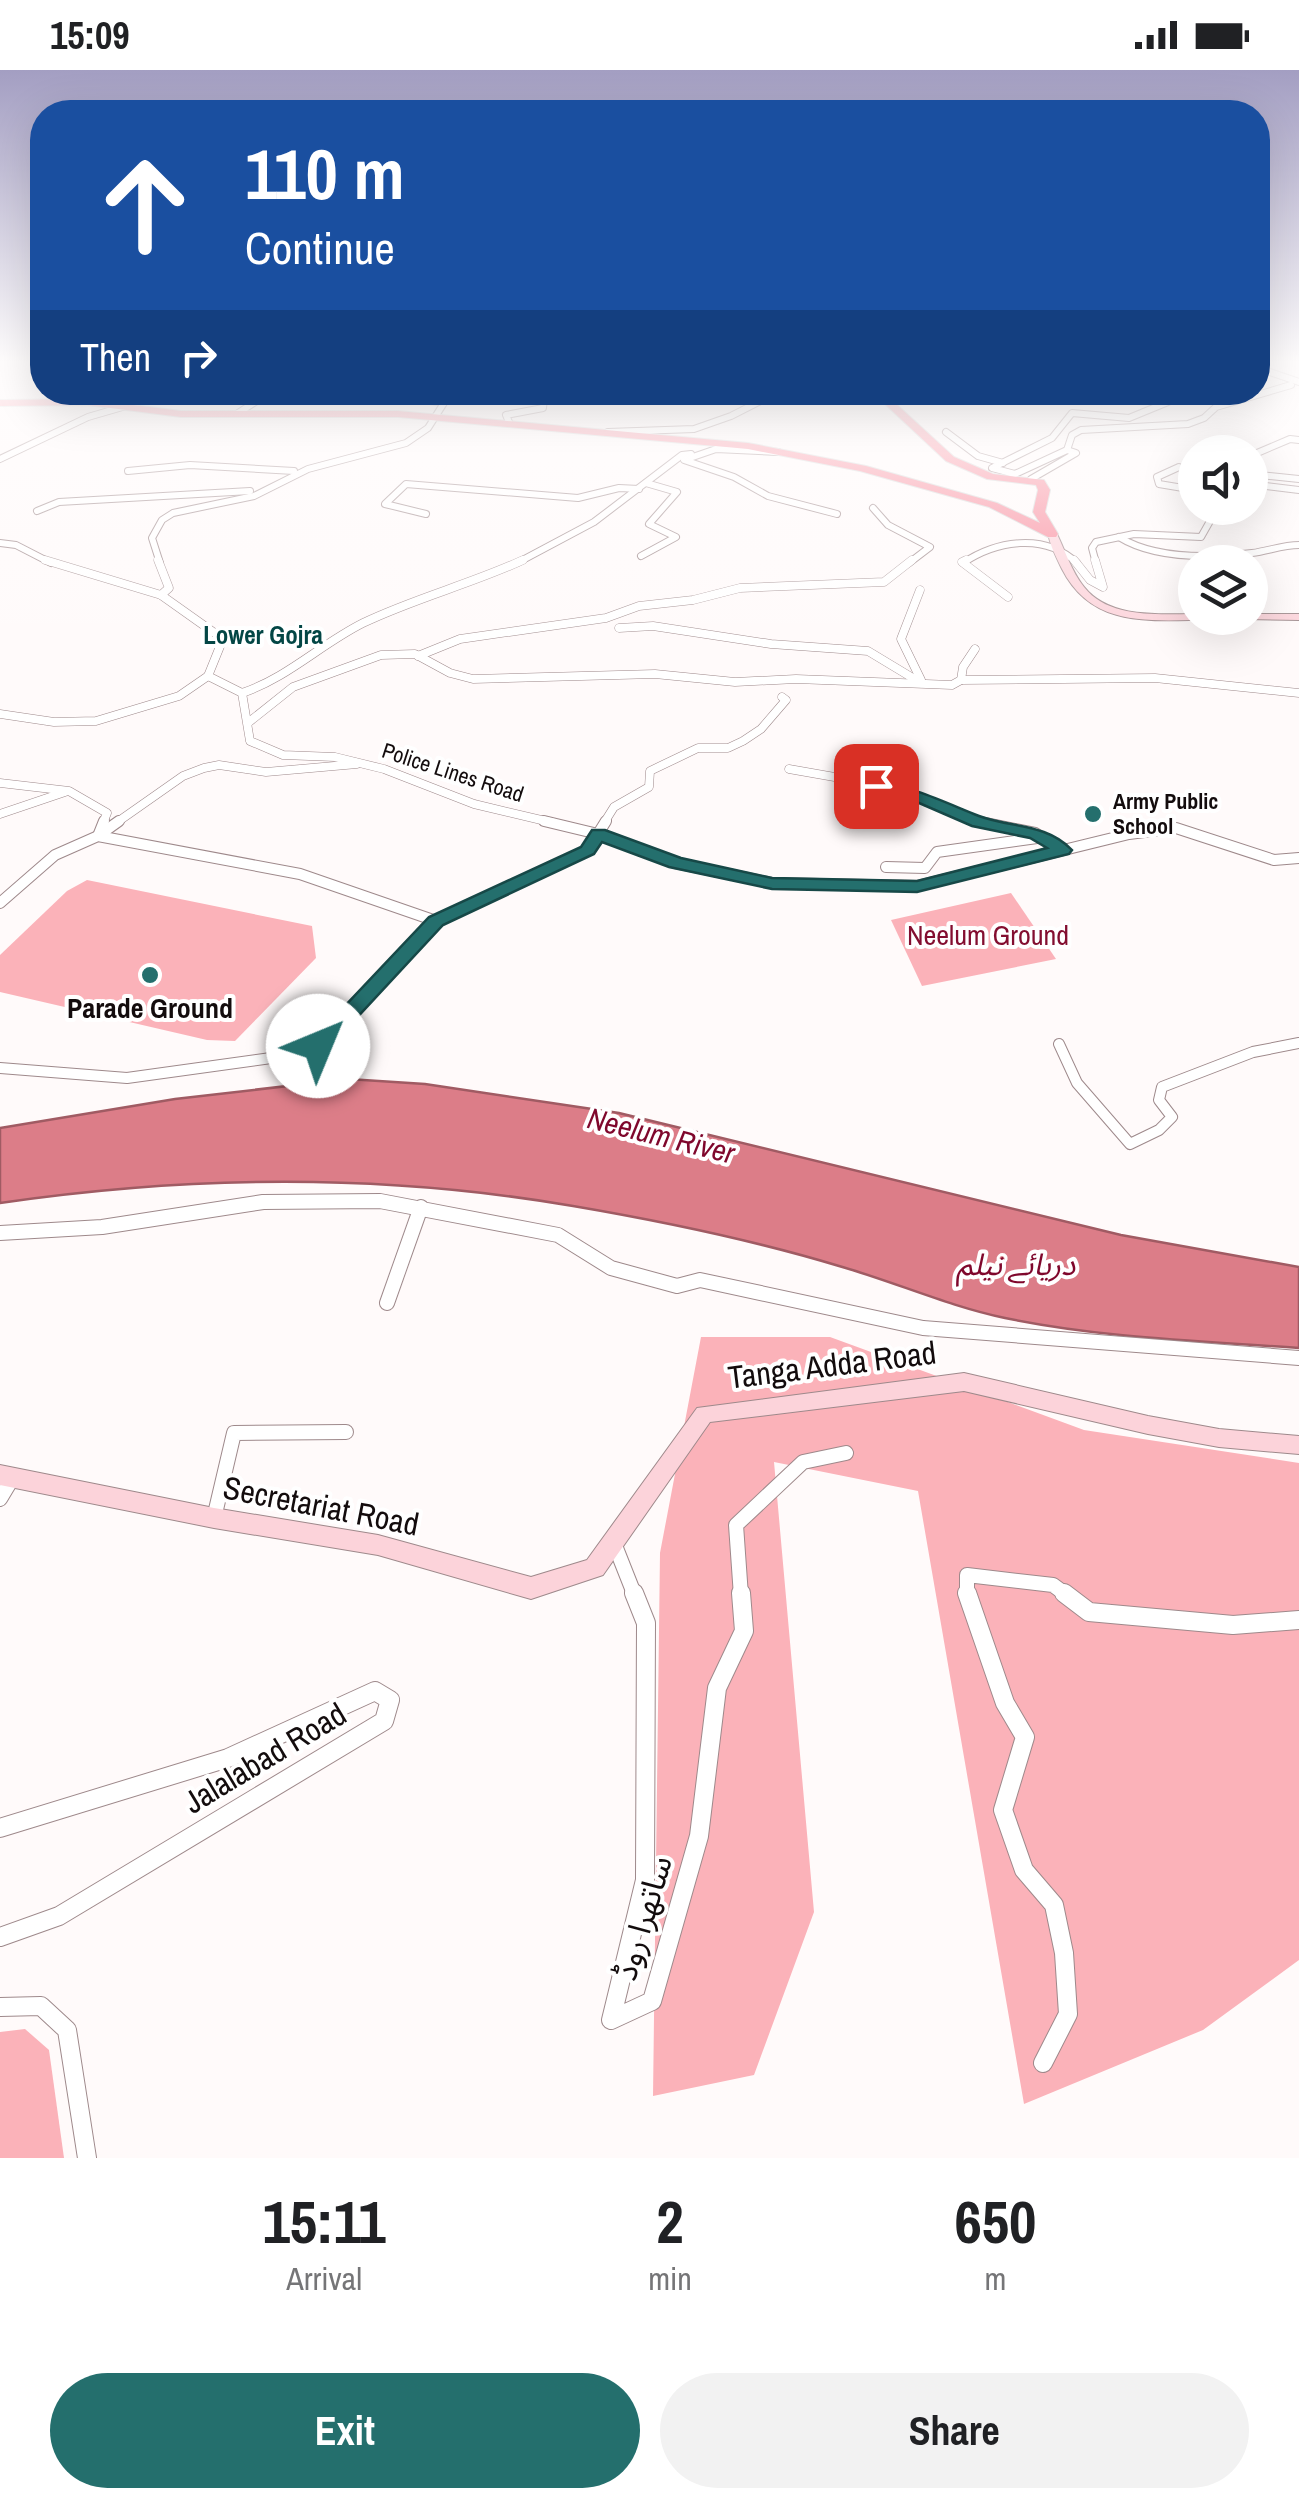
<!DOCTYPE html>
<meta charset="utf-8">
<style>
:root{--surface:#fff;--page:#f2f2f2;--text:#202124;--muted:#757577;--accent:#246f6d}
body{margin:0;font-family:"Archivo Narrow","Noto Sans Arabic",sans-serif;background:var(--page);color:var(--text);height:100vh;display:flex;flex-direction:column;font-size:38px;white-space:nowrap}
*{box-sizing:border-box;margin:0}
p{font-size:32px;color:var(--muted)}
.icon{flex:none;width:55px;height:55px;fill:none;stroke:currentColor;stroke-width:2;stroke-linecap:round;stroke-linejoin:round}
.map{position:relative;height:2088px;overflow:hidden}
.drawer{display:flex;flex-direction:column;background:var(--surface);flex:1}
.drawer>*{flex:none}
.banner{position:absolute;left:30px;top:30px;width:1240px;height:305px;border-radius:40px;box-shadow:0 10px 40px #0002;background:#1a4fa0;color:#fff;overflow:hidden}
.fabs{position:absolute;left:1178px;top:365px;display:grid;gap:20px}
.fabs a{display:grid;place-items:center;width:90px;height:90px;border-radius:50%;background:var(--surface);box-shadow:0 10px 40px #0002;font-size:50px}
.pin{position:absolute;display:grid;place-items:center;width:85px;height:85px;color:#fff;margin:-42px;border-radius:20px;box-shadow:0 5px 15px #0006}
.me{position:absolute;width:110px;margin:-55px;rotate:45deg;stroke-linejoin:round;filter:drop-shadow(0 0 8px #0008)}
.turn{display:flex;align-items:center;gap:35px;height:210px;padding:0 50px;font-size:45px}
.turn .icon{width:130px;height:130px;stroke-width:2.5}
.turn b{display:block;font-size:70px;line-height:85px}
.then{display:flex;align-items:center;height:95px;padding:0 50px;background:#0003;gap:20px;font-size:38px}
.eta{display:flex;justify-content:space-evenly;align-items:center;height:170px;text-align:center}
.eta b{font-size:60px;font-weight:700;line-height:70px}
.cta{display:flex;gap:20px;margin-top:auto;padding:20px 50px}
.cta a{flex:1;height:115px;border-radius:60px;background:var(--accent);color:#fff;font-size:40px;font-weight:700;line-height:115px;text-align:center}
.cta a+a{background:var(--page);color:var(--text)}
.status{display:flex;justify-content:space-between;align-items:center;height:70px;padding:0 50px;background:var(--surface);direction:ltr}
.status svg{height:28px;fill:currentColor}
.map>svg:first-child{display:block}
.green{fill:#fbb2b9}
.water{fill:#dc7d88;stroke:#a05b63;stroke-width:2.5}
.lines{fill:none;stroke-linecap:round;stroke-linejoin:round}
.minor-far4-casing{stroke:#9e898b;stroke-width:8}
.minor-far3-casing{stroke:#9e898b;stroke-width:9}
.minor-far2-casing{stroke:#9e898b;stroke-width:12}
.minor-far1-casing{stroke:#9e898b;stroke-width:16}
.minor-casing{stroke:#9e898b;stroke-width:20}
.secondary-casing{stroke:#9e898b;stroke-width:2}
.trunk-casing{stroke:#d9d8d8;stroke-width:2}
.minor-far4{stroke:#fff;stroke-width:6}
.minor-far3{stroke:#fff;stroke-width:8}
.minor-far2{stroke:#fff;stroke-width:10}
.minor-far1{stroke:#fff;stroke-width:14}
.minor{stroke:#fff;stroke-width:18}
.secondary{fill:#fcd3da;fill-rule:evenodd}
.trunk{fill:#f88a9b;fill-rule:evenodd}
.route{fill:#246f6d;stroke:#174847;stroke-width:2.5}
.poi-dot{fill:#246f6d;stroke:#fff;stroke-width:4}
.labels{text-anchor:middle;stroke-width:8;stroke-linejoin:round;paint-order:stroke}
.far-street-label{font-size:22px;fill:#130c0d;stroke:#fff}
.far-poi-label{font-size:22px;font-weight:bold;fill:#130c0d;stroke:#fff;text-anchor:start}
.far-neighbourhood-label{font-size:25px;font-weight:bold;fill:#034645;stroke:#fff}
.park-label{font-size:28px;fill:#830e30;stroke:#fff}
.poi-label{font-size:28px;font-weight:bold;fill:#130c0d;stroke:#fff}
.water-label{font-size:30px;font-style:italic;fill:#7f072c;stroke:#fff}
.near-street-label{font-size:32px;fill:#130c0d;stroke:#fff}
</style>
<div class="status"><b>15:09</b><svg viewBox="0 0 49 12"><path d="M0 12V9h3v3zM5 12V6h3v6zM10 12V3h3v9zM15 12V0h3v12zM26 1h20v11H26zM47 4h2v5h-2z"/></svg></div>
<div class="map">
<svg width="1299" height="2088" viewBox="0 0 1299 2088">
<rect width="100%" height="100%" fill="#fffafa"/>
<g class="green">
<path d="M87,810L312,856L316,888L235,971L207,970L0,922V885L67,821Z"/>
<path d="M1011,823L1056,889L922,916L891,850Z"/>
<path d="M701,1267H830L1084,1360L1299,1393V1890L1203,1960L1024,2034L918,1421L774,1392L814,1842L754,2005L653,2026L660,1483Z"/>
<path d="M25,1959L49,1980L64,2088H0V1962Z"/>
</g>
<path class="water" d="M348,1009L425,1014L619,1043L1121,1165L1299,1197V1278C1201,1271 1101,1268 1005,1248C948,1236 895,1212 839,1196C753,1170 661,1151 573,1136C382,1103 192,1105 0,1133V1058L175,1029Z"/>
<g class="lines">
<g class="minor-far4-casing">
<g id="minor-far4">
<path d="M1258,298L1299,312"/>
<path d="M210,322L262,327"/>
<path d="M296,322L444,332"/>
<path d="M574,322L656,331"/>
<path d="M238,343L271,322"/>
<path d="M509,352L506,345L543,338L544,328"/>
<path d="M608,362L694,359L731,346L778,322"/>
<path d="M946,362L978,386L1003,393"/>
<path d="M1067,380L1072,365L1081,360L1188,354L1204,348L1216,337L1291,315"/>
<path d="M778,382L716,379L684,390L734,407L768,426L837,444"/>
<path d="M1250,386L1290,369L1299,370"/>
<path d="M0,389L88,347L143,331L153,322"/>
<path d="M128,401L190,395L294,401"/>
<path d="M1195,402L1179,397L1157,407L1159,414L1195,420"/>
<path d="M1250,404L1299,409"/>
<path d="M1031,409L1076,383L1067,380L1015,404L992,398L1052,368L1072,343L1129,348L1168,332L1116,322"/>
<path d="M1250,414L1299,420"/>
<path d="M873,438L888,455L930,477L909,493"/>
<path d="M37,441L59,432L250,421"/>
<path d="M426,444L385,434L406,414L578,428L619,418L639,419"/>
<path d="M1119,467C1156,490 1210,488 1252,483C1268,481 1283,475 1299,475"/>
<path d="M0,473L16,475L51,493"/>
<path d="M641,486L676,467L649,454L677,422L646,413"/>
<path d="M160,493L152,468L162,450L173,443L254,426L308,399L406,373L428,358L451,322"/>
<path d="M517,493L594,452L682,385L691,384"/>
<path d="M963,493C996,471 1044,462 1077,493"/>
<path d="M1096,493L1092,478L1096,472L1134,464L1201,467L1214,444L1241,438"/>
</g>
</g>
<g class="minor-far3-casing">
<g id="minor-far3">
<path d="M45,490L161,525L223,569L208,606L242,623L250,671L283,685L335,687L384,699L474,734L554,753"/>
<path d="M158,490L169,518L161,525"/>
<path d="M966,490L962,492L1008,527"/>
<path d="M1074,490L1090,510L1103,517L1095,490"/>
<path d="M920,520L901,569L921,610"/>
<path d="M619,558L653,556L771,574L868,581L921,613"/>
<path d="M418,586L460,569L606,548L639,536L693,530L740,518L884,512L912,490"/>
<path d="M961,610L1155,608L1299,623"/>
<path d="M242,623C287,608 321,574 363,553C415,528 471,514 523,490"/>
<path d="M0,644L54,652L96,651L179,626L208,606"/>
<path d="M249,652L293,617L381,585L415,584L450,603L473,609L655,604L735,612L796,609L952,615L961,610L963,597L975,579"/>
<path d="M789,699L897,718L985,753"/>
<path d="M0,713L69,721L107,743L103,753"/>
<path d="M0,744L65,722"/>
<path d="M116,753L183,706L204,698L219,695L266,702L357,694"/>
<path d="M604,753L614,737L649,717L650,701L698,678H728L743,671L761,659L786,630L782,627"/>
</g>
</g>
<g class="minor-far2-casing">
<g id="minor-far2">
<path d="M544,751L598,764L675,793L772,813L917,816L1129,764L1176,758L1274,790L1299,788"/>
<path d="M975,751L1035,763L1063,780"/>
<path d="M98,766L104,751"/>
<path d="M98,766L119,751"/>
<path d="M886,797L925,798L937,782L1037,768"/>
<path d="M0,833L55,785L98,766L300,804L436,851L588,780L606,751"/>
<path d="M1059,974L1077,1013L1130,1074L1159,1060L1172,1047L1159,1030L1162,1017L1253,982L1299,973"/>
<path d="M0,998L127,1008L293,985L318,976L436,851"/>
</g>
</g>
<g class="minor-far1-casing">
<g id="minor-far1">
<path d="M0,1163L102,1157L263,1132L380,1131L558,1165L611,1198L677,1216L700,1210L923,1258L1299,1288"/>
<path d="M387,1233L421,1137"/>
<path d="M0,1429L12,1409"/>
<path d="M214,1448L234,1363L346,1362"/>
<path d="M614,1473L635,1526"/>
<path d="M741,1526L736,1455L803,1392L846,1383"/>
<path d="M967,1526V1505L1053,1515L1068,1526"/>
</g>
</g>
<g class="minor-casing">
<g id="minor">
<path d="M634,1523L646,1553L645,1810L611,1950L652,1931L699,1766L717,1618L744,1561L741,1523"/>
<path d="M967,1523L1005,1633L1025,1667L1003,1740L1024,1800L1054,1835L1064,1883L1068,1944L1043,1993"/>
<path d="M1064,1523L1089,1542L1233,1555L1299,1550"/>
<path d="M0,1758L228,1688L375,1621L390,1630L384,1651L59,1846L0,1867"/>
<path d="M0,1937L41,1936L67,1960L87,2088"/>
</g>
</g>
<g class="secondary-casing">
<g id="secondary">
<path d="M1048,462H1056C1065,480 1071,501 1084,517C1109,549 1159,544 1195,544V548H1200L1195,550C1141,551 1090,554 1062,499C1056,487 1049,473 1048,462Z"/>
<path d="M1250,544H1299V550L1246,549L1245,548H1250Z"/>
<path d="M964,1303L1148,1346L1219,1359L1299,1366V1384L1219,1377L1148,1364L964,1321L710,1352L603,1505L531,1529L378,1485L214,1458L0,1415V1395L214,1438L378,1465L531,1507L587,1490L697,1338Z"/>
</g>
</g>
<g class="trunk-casing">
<path id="trunk" d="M872,322H883L954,387L993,404L1044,410L1050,420L1045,442L1058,464L1056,467H1048L989,437L860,401L748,379L398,347H181L87,335L0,336V330L87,329L181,341H398L748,373L866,396L997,433L1040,453L1033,442L1038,420L1036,415L987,409L946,391Z"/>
</g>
<use href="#minor-far4" class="minor-far4"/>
<use href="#minor-far3" class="minor-far3"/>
<use href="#minor-far2" class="minor-far2"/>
<use href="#minor-far1" class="minor-far1"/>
<use href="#minor" class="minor"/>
<use href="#secondary" class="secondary"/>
<use href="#trunk" class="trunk"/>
</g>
<linearGradient id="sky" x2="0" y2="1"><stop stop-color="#a39ec2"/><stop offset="0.5" stop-color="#fffdfd"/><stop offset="1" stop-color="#fffdfd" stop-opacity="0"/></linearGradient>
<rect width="1299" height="583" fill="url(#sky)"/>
<path class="route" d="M876,711C914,717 944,732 979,746C1011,758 1046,753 1072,780L1069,784L917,822L772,819L669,797L602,772L594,784L443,855L326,981L318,983L307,976L429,847L581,777L592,760H605L681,788L772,808L917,811L1047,778L1030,768L972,756L903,726L870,720L867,716Z"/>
<g class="poi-dot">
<circle cx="1093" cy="744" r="10"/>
<circle cx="150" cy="905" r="10"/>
</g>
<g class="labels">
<g class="far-street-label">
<text transform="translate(453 702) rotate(18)" y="8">Police Lines Road</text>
</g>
<g class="far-poi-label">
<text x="1113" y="739">Army Public<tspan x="1113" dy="25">School</tspan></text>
</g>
<g class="far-neighbourhood-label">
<text x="263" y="574">Lower Gojra</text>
</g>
<g class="park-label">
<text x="988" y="875">Neelum Ground</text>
</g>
<g class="poi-label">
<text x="150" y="948">Parade Ground</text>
</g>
<g class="water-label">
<text transform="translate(661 1066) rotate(14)" y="10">Neelum River</text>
<text x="1016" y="1205">دریائے نیلم</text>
</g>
<g class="near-street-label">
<text transform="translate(832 1295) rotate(-7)" y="11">Tanga Adda Road</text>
<text transform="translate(321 1436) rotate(11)" y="11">Secretariat Road</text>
<text transform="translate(265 1688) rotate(-31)" y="11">Jalalabad Road</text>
<text transform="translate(643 1848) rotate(-73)" y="11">ساتھرا روڈ</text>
</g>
</g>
</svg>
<div class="fabs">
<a><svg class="icon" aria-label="sound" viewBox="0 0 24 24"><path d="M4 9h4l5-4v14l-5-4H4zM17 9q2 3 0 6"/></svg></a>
<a><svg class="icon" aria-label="layers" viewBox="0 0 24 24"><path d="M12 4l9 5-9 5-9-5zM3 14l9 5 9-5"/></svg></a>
</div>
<div class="pin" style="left:876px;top:716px;background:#d93025"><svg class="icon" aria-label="arrive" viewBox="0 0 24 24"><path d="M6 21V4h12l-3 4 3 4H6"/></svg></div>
<svg class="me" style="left:318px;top:976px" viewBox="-20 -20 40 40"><circle r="19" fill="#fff"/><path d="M0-13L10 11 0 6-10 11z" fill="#246f6d"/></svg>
<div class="banner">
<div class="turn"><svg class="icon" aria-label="ahead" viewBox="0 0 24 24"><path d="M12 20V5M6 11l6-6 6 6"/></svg><div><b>110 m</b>Continue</div></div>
<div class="then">Then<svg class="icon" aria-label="right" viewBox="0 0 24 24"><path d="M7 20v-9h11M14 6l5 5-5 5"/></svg></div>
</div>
</div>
<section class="drawer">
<div class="eta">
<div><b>15:11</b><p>Arrival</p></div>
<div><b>2</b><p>min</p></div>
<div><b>650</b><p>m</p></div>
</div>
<div class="cta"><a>Exit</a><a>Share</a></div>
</section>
